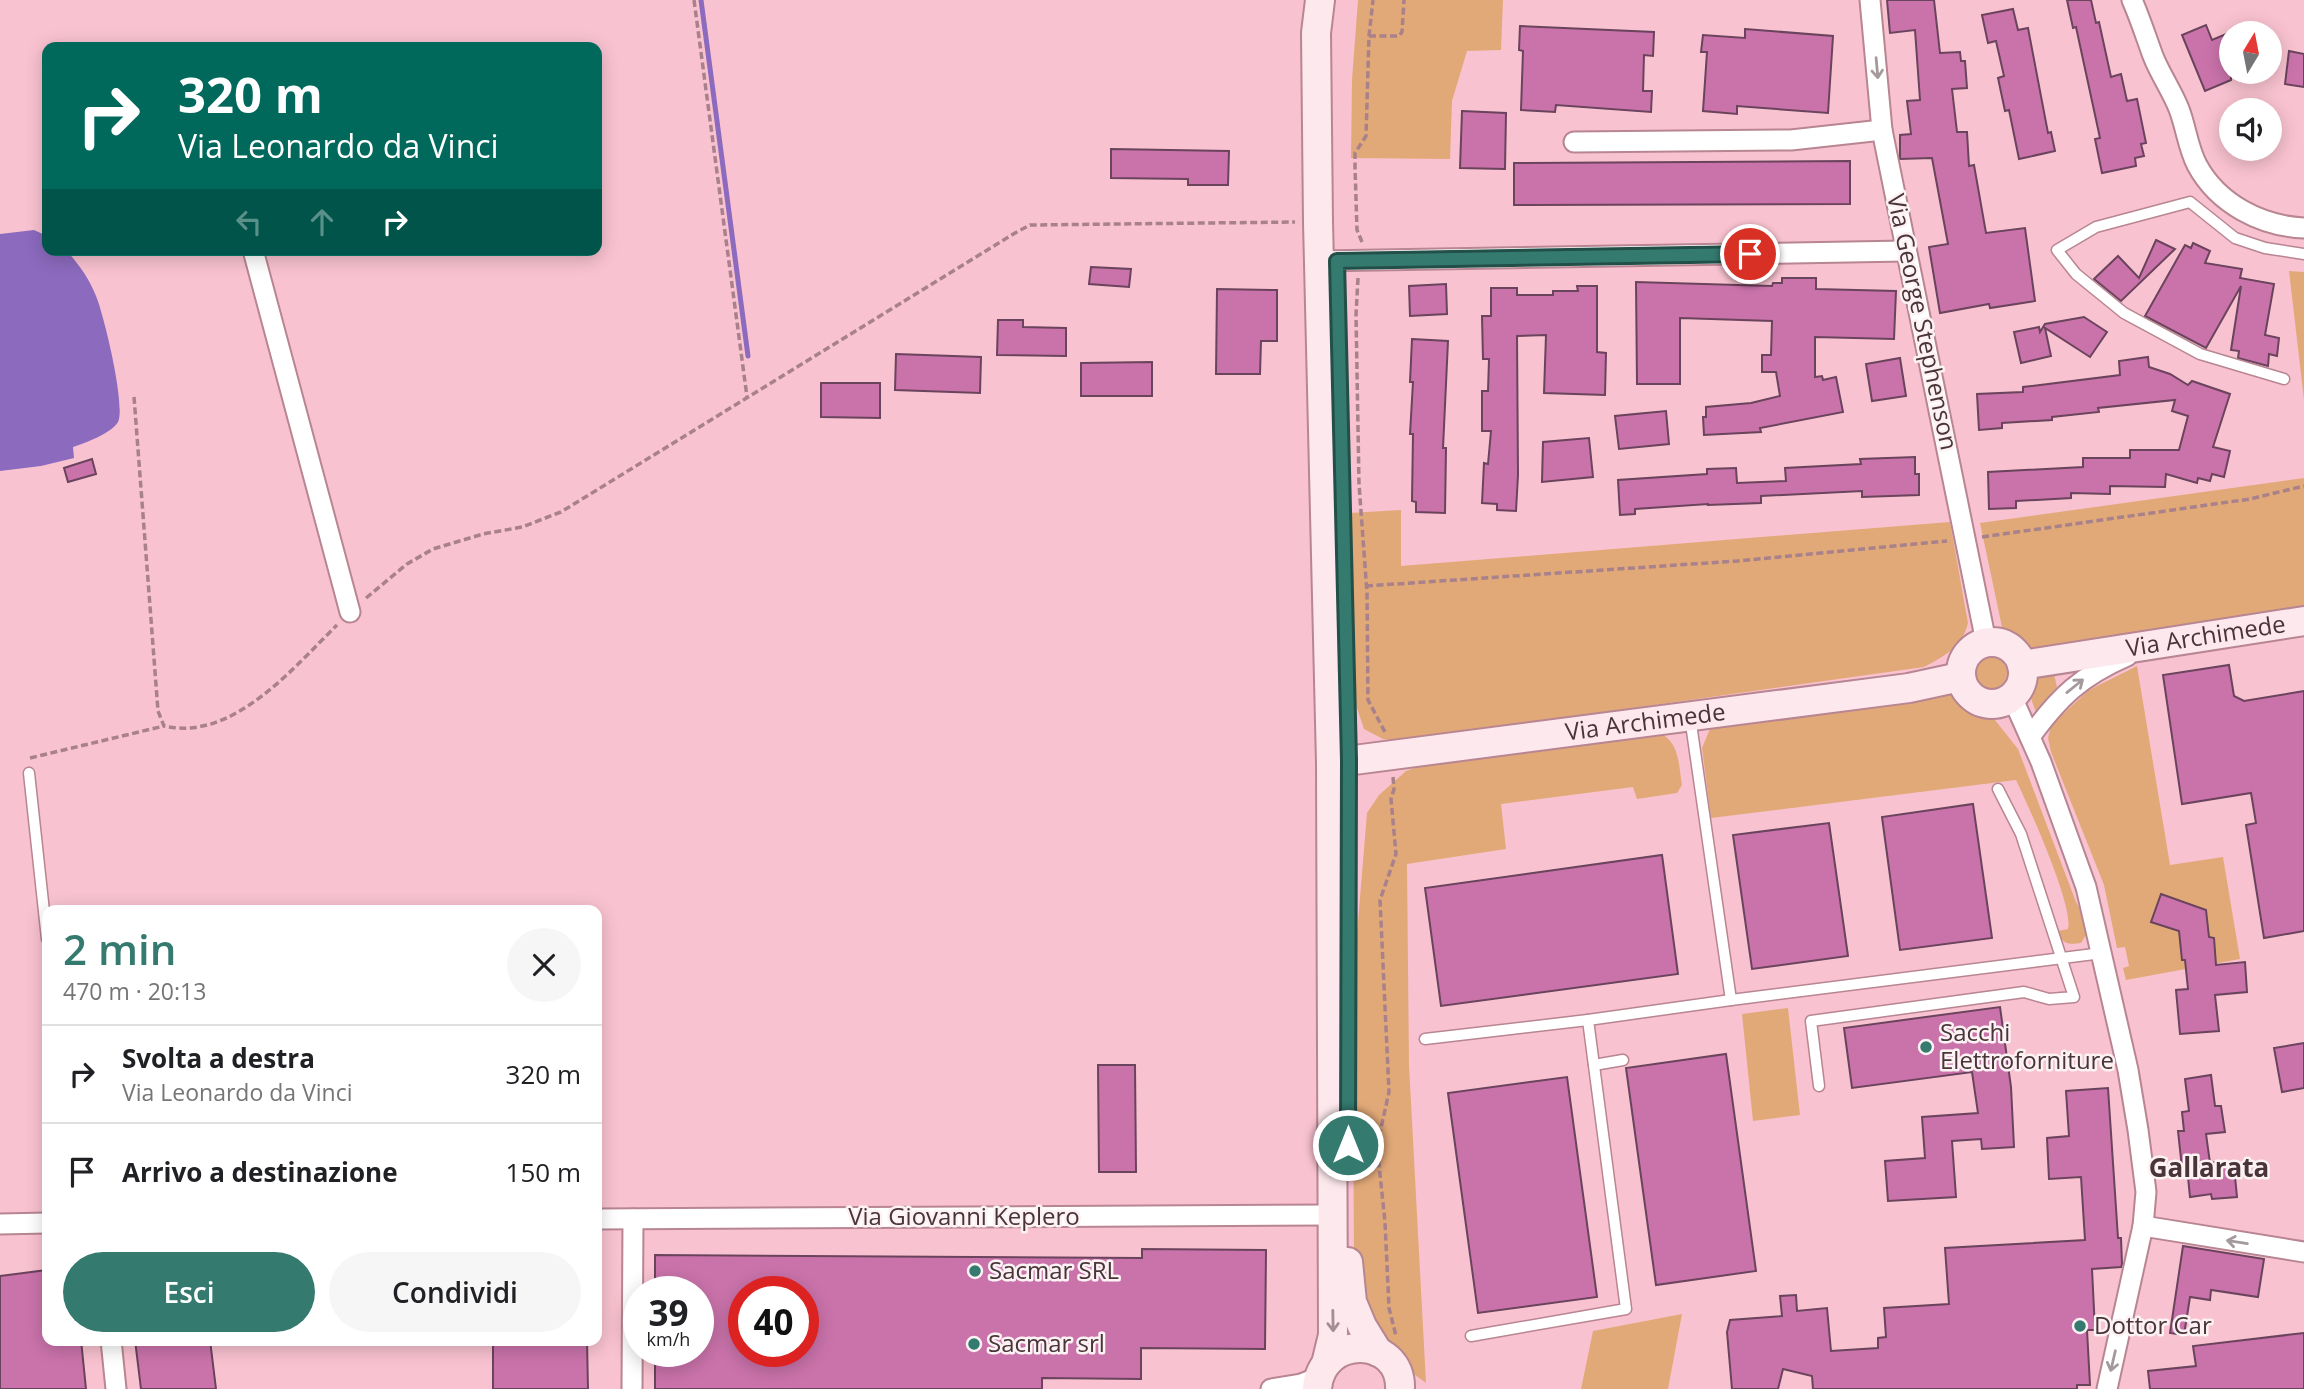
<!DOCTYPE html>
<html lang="it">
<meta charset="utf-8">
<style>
:root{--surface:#fff;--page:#f6f6f6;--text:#202124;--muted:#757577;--line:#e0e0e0;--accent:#347a6f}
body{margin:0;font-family:"Open Sans",sans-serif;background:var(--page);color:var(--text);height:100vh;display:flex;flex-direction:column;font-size:26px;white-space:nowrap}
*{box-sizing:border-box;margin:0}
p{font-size:23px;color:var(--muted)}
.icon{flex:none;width:38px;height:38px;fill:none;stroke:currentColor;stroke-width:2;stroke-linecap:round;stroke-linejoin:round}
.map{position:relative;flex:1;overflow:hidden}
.sheet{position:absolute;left:42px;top:905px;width:560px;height:441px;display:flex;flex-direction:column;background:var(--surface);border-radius:14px;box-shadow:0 4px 18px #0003}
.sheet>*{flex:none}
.top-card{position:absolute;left:42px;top:42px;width:560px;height:214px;border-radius:14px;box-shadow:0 4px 18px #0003;background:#00695c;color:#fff;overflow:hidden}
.needle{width:46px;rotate:10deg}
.tools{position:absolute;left:2219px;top:21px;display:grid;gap:14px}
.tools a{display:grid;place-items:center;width:63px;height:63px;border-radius:50%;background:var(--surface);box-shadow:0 4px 18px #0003;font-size:35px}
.speed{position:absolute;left:623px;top:1276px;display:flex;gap:14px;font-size:35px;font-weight:700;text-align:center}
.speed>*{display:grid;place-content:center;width:91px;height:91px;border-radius:50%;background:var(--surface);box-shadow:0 4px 18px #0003;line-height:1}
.speed small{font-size:18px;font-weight:400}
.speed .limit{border:10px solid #d22;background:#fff;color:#111}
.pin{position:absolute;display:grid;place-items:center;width:60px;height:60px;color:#fff;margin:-30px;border:4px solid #fff;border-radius:50%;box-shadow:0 2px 7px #0007}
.me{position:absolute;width:77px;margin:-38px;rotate:0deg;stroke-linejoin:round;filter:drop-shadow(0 0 5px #0008)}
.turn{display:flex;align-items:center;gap:24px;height:147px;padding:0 21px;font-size:32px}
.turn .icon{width:91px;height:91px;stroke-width:2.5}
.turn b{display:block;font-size:49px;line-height:60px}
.lanes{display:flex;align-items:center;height:66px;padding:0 21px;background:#0003;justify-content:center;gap:35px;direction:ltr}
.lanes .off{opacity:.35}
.round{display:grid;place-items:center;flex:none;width:74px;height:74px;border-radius:37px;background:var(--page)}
.head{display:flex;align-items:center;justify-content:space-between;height:119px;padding:0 21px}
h1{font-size:42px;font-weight:600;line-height:52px;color:var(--accent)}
.action{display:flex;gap:14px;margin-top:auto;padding:14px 21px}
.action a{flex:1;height:80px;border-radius:42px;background:var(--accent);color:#fff;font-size:28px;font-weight:600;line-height:80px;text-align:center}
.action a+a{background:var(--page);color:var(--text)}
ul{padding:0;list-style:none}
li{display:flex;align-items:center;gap:21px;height:98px;padding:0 21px;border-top:2px solid var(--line)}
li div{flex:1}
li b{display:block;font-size:26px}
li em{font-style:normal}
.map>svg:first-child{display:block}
.green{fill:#e2a978}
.water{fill:#8c6abe}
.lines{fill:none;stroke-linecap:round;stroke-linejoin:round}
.stream{stroke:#8c6abe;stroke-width:5}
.building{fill:#ca73ab;stroke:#6a435c;stroke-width:2;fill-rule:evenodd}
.lane-casing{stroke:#b88592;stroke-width:13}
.street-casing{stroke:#b88592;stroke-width:23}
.secondary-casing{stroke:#b88592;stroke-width:32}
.path{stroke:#a8818b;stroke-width:3.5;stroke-dasharray:7 3.5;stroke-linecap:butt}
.lane{stroke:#fff;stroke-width:10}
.street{stroke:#fff;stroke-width:19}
.secondary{stroke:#fde8ed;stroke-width:28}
.oneway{stroke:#a49a9c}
.oneway2{stroke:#a38e93}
.route-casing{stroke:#224f48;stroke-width:18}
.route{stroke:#347a6f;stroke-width:12}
.poi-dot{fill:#347a6f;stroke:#fcf1f3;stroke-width:2.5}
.labels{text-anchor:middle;stroke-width:5;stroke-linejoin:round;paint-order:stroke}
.street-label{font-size:24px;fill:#493439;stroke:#fcf1f3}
.poi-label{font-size:24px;fill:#493439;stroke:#fcf1f3;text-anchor:start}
.neighbourhood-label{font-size:26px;font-weight:bold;fill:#493439;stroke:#fcf1f3}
</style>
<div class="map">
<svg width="2304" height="1389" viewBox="0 0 2304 1389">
<rect width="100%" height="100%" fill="#f9c2d0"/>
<g class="green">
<path d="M1358,0H1503L1501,50L1467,51L1452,101L1450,159L1351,158L1352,80Z"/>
<path d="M2289,271L2304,272V400Z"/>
<path d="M2304,478V616L2038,652L2015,643L2002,627L1980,523Z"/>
<path d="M1401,510V566L1950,522L1968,623C1962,647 1945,656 1924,667L1399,741L1383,739L1364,729L1356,705L1350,513Z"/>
<circle cx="1991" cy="673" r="16"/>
<path d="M2052,665L2057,687L2036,712C2025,686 2029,679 2052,665Z"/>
<path d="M2137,666L2170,865L2223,857L2240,959L2126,980L2123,968L2129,966L2125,947L2117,948L2104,885L2051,752L2048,738L2051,725L2089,690Z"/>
<path d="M1940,692L1952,694L1966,705L1991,715L2018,749L2076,902L2085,918L2089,930L2081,943C2070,945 2060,944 2058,931L2068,929C2074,906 2028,805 2016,780L1711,818L1702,748L1710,729L1723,720Z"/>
<path d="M1654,730C1680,740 1678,761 1682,785L1677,793L1637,799L1633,787L1501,804L1506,849L1407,864L1409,1065L1426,1383L1407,1369L1371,1326L1354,1260L1353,1088L1357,934L1367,813L1379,795L1406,771L1439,759Z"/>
<path d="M1788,1008L1800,1115L1753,1121L1742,1014Z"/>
<path d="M1682,1314L1668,1389H1581L1593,1331Z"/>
</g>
<path class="water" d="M34,230L47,236V250L67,251C79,265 89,278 96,296C104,315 126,406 118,422C112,433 85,443 73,447L74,458L41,466L0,471V234Z"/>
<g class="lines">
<path class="stream" d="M701,0L748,356"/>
</g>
<g class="building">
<path d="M1887,0H1934L1940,53L1960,52L1961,61H1965L1967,88L1952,89L1957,132H1967L1969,166L1974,165L1986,233L2025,228L2035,301L1990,308L1989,304L1940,313L1929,247L1948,244L1932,158L1900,159V135L1911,134L1907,101L1920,100L1915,30L1890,33Z"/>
<path d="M2067,0H2091L2096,23L2099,22L2111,77L2121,74L2127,101L2137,99L2146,143L2141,144L2144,156L2135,158L2136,166L2102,173L2095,139L2100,138L2076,27L2073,28Z"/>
<path d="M2013,9L2018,30L2028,28L2048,133L2051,132L2055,151L2019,159L2009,110L2005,111L1998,78L2004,76L1996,41L1988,43L1982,15Z"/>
<path d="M2206,25L2212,40L2231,32V80L2205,91L2182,35Z"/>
<path d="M1520,26L1654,32L1653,56L1644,55L1643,91H1652L1651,112L1556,105L1555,112L1521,110L1523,51L1519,50Z"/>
<path d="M1745,29L1833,36L1828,113L1737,106V114L1703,111L1707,52H1701L1703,35L1745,38Z"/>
<path d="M2289,51L2304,54V87L2285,84Z"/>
<path d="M1462,111L1506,113L1505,169L1460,168Z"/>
<path d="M1111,149L1229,151L1228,185H1188V179L1111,178Z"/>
<path d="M1850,161V204L1514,205V163Z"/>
<path d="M2156,240L2175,249L2121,301L2094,279L2118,256L2139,278Z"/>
<path d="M2193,243L2210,251L2205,263L2242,269L2240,278L2274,284L2265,335L2279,338L2277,356L2269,354L2268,366L2238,358L2239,351L2231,350L2241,286L2206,348L2145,316L2185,245L2191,248Z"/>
<path d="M1091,267L1131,269L1129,287L1089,284Z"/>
<path d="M1782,278H1816V289L1896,291L1894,339L1815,337V377L1822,376L1823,380L1836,377L1843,412L1760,428L1761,432L1704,435L1703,417H1706V407L1751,403L1780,396L1776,372H1762V355H1771L1772,321L1680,318V384H1637L1636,282L1772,286L1773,283H1782Z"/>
<path d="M1446,284L1447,314L1410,316L1409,286Z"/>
<path d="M1577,286H1597V352L1606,353L1605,395L1544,393L1546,335L1517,336L1518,475L1516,511L1497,510V504L1482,503L1484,463L1488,464L1491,431H1482V391H1488L1489,359H1483L1482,316H1491V288H1517V295H1553V291H1578Z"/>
<path d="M1217,289L1277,290V341H1261L1260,374H1216Z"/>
<path d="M2084,317L2107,332L2090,357L2045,328L2051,356L2021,363L2014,332L2039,327L2040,332L2045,324Z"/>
<path d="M998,320H1023V327L1066,328V356L997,355Z"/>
<path d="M1412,339L1448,341L1443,448H1446L1445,513L1416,512V502L1412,501L1413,434H1410L1413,382H1410Z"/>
<path d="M896,354L981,357L980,393L895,390Z"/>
<path d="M2148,357L2149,367L2170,374L2188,385L2192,381L2230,394L2213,447L2230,451L2224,477L2212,474L2210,481L2198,478L2197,483L2166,474L2165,487L2110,486V494L2071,493V498L2016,501V508L1989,509L1988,472L2083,467V458H2130V450H2179L2188,416L2172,411L2175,400L2098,408L2099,412L2052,417V420L2002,423V428L1979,430L1977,394L2023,392V387L2120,375L2119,361Z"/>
<path d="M1900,358L1906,396L1872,401L1866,364Z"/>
<path d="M1152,362V396H1081V363Z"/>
<path d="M821,383H880V418L821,417Z"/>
<path d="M1666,411L1669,444L1619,449L1615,416Z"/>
<path d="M1589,438L1593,477L1542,482L1543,442Z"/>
<path d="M1915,457V474H1919V495L1862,497V491L1761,496V503L1708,505V504L1635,509V514L1620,515L1618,480L1707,474V469L1736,468L1737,483L1786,481L1785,468L1861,464L1860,459Z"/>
<path d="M92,459L96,474L68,482L64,468Z"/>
<path d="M2229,665L2234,696L2244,701L2304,691V931L2264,938L2246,825L2256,823L2251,793L2182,804L2163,675Z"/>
<path d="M1973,804L1992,938L1900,950L1882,817Z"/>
<path d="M1829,823L1848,956L1752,969L1733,835Z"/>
<path d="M1662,855L1678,974L1441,1006L1425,888Z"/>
<path d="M2161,894L2206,910L2209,937L2214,938L2216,965L2245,962L2247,992L2215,995L2219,1031L2180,1034L2176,990L2188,989L2185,960H2182L2179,931L2151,922Z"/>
<path d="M2000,1007L2011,1087L2014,1147L1982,1149L1981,1139L1952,1141L1956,1197L1888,1201L1885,1161L1925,1158L1922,1117L1978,1113L1972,1072L1852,1088L1844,1028Z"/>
<path d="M2304,1043V1088L2282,1092L2274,1048Z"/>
<path d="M1726,1054L1756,1271L1656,1285L1626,1068Z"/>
<path d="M1098,1065H1135L1136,1172H1099Z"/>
<path d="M2211,1075L2215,1106H2221L2225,1132L2206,1134L2210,1163L2216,1162L2217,1168L2234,1166L2237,1197L2212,1199L2211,1194L2190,1197L2187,1167L2182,1168L2178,1131H2184L2182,1112L2189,1111L2185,1079Z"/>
<path d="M1567,1077L1597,1297L1478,1313L1448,1093Z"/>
<path d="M2108,1088L2118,1238H2121L2122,1264L2121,1267L2092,1269L2095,1330H2087L2090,1385H2077V1389H1813L1812,1376L1783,1369L1778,1389H1732L1727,1332L1730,1320L1782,1316L1780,1296L1796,1295L1797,1311L1827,1308L1831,1351L1878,1348V1338L1886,1337L1884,1308L1949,1304L1945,1248L2085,1240L2081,1177L2049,1179L2047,1138L2069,1136L2066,1091Z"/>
<path d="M2183,1246L2264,1259L2258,1297L2211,1290L2210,1300L2190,1297L2184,1335L2170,1333Z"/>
<path d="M1142,1249L1266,1250L1265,1349L1141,1348V1379L1042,1378V1389H655V1351H698V1292H655V1255L1142,1258ZM744,1292H803V1351H744Z"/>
<path d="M47,1270V1340H81L86,1389H0V1276Z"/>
<path d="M2304,1333V1389H2150L2148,1371L2196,1366L2193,1346Z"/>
<path d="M135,1340H210L216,1389H141Z"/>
<path d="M493,1340H587L588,1389H493Z"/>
</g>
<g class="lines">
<g class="lane-casing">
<g id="lane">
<path d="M2284,379L2200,354L2124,313L2076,274L2057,250L2096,227L2190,202L2235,238L2265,248L2304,254"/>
<path d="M29,773L47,939"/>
<path d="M1731,1000L2102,953"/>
<path d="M1425,1039L1588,1020"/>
<path d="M1594,1065L1623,1060"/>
<path d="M1819,1086L1811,1021L2024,992L2049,999L2074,997L2021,834L1998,789"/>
<path d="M1471,1336L1626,1309L1588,1020L1731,1000L1690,717"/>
</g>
</g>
<g class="street-casing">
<g id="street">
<path d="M1870,0L1882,130L1986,642"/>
<path d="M2132,0C2140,18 2146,37 2153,56C2160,74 2172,91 2179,109C2186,127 2188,148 2197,165C2218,204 2261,226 2304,228"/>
<path d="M1574,142L1791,140L1882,130"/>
<path d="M253,250L350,612"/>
<path d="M1320,261L1906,251"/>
<path d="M2012,697L2041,762L2086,887L2128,1070L2138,1130L2146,1192L2143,1226L2107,1389"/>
<path d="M2030,737C2059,697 2081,676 2127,656"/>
<path d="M597,1219L1331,1215"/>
<path d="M0,1224L47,1223"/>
<path d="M2143,1226L2304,1252"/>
<path d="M111,1340L116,1389"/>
<path d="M632,1389L633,1219"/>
<path d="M1271,1389L1301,1384L1319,1377"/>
</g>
</g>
<g class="secondary-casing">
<g id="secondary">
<path d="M1320,0L1316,33L1318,222L1331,763L1333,1335L1326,1364"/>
<circle cx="1992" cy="673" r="31"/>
<path id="s1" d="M2022,665L2304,621"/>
<path id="s2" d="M1331,763L1909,688L1960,677"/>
<path d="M1348,1262L1352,1302L1362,1326L1378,1352"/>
<path d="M1317,1389C1321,1333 1402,1336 1400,1389"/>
</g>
</g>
<g class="path">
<path d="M694,0L747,397"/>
<path d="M1369,36H1399L1402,32L1404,0"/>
<path d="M1362,242L1357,230L1355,167V153L1366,136L1369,36L1373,0"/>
<path d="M1358,278L1356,315L1359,484L1367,593L1368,700L1386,734"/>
<path d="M134,397L158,711L164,726C233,742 294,667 337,625"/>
<path d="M1982,537L2250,499L2304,486"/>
<path d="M1366,586L1737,561L1947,541"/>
<path d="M366,598L407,564L433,549L483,534L522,527L561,512L1015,233L1030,225L1295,222"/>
<path d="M30,758L164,726"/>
<path d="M1393,777L1394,789L1391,799L1396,854L1380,900L1389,1092L1377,1146L1385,1222L1389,1308L1396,1336"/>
</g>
<use href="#lane" class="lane"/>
<use href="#street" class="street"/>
<use href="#secondary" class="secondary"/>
</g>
<defs><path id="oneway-shaft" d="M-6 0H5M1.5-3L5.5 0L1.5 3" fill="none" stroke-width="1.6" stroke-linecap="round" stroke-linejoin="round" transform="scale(1.75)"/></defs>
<g class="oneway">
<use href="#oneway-shaft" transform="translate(1877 68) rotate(85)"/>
<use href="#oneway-shaft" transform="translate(2075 686) rotate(-39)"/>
<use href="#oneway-shaft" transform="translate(2237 1242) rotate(-171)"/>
<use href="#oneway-shaft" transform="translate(2113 1361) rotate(103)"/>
</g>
<use class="oneway2" href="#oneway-shaft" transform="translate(1333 1321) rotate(89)"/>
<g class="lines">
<g class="route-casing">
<path id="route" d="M1348,1145L1349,760L1337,261L1750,254"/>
</g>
<use href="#route" class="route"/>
</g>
<g class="poi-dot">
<circle cx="1926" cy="1047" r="7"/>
<circle cx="975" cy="1271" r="7"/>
<circle cx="2080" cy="1326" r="7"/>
<circle cx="974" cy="1344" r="7"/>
</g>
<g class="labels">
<g class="street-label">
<text transform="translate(1922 322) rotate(78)" y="8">Via George Stephenson</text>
<text dy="8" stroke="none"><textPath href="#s1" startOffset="186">Via Archimede</textPath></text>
<text dy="8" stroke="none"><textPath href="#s2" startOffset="317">Via Archimede</textPath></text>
<text x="964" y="1225">Via Giovanni Keplero</text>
</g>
<g class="poi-label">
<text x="1940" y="1041">Sacchi<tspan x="1940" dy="28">Elettroforniture</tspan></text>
<text x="989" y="1279">Sacmar SRL</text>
<text x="2094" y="1334">Dottor Car</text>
<text x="988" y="1352">Sacmar srl</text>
</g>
<g class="neighbourhood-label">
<text x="2209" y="1177">Gallarata</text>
</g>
</g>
</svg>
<div class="tools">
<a><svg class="needle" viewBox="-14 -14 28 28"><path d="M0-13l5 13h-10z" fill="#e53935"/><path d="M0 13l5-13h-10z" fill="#757577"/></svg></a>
<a><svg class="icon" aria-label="sound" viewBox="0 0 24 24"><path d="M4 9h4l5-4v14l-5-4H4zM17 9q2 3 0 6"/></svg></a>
</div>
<div class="speed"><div>39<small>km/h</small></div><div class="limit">40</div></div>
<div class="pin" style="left:1750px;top:254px;background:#d93025"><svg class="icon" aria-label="arrive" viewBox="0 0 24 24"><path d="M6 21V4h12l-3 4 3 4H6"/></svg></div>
<svg class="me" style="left:1348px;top:1145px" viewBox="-20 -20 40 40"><circle r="17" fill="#347a6f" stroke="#fff" stroke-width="3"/><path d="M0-11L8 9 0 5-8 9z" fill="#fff"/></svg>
<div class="top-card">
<div class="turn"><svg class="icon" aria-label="right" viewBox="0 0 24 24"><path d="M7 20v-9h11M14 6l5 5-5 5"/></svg><div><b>320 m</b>Via Leonardo da Vinci</div></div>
<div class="lanes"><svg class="icon off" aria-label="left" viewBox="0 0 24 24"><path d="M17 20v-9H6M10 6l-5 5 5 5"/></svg><svg class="icon off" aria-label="ahead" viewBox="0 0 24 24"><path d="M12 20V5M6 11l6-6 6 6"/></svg><svg class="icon" aria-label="right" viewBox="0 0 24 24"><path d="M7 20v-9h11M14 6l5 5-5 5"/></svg></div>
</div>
<section class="sheet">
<div class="head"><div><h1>2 min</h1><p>470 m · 20:13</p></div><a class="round"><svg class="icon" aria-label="close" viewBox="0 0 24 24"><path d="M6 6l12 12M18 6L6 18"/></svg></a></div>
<ul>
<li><svg class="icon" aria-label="right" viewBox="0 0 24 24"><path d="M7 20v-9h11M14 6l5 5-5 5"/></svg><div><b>Svolta a destra</b><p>Via Leonardo da Vinci</p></div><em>320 m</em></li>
<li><svg class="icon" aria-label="arrive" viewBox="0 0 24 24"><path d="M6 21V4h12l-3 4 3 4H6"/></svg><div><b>Arrivo a destinazione</b></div><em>150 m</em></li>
</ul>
<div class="action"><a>Esci</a><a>Condividi</a></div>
</section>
</div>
